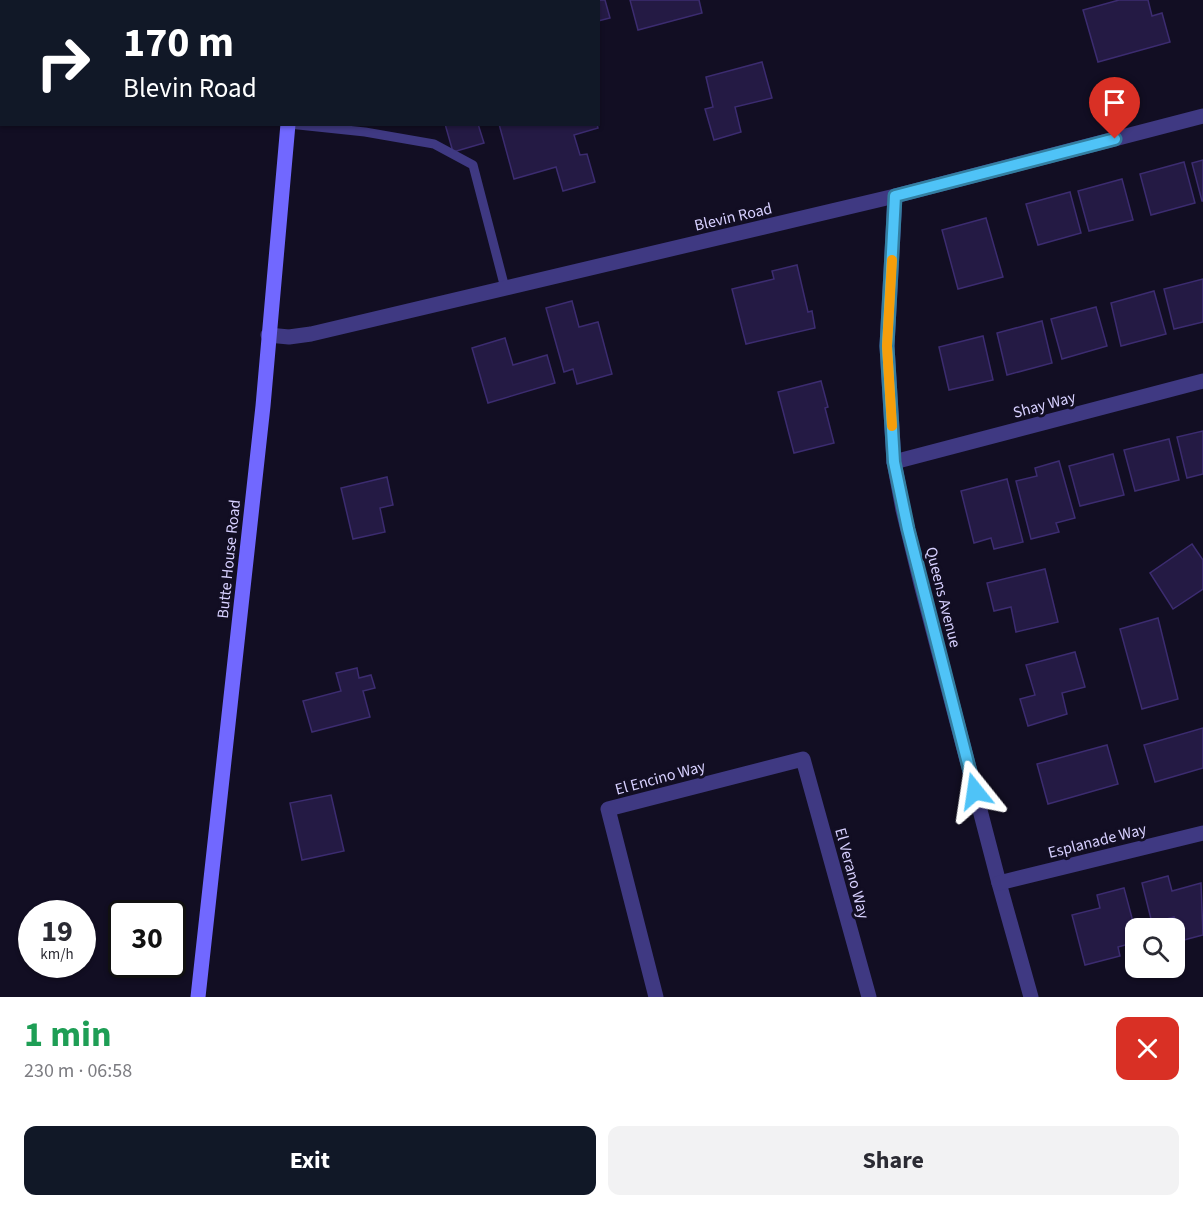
<!DOCTYPE html>
<meta charset="utf-8">
<style>
:root{--surface:#fff;--page:#f2f2f3;--text:#2b2b33;--muted:#7c7c81;--accent:#111827}
body{margin:0;font-family:"Source Sans 3",sans-serif;background:var(--page);color:var(--text);height:100vh;display:flex;flex-direction:column;font-size:22px;white-space:nowrap}
*{box-sizing:border-box;margin:0}
p{font-size:20px;color:var(--muted)}
.icon{flex:none;width:33px;height:33px;fill:none;stroke:currentColor;stroke-width:2;stroke-linecap:round;stroke-linejoin:round}
.map{position:relative;height:997px;overflow:hidden}
.details{display:flex;flex-direction:column;background:var(--surface);flex:1}
.details>*{flex:none}
.hud{position:absolute;left:0px;top:0px;width:600px;height:126px;box-shadow:0 2px 4px #0004;background:#111827;color:#fff;overflow:hidden}
.controls{position:absolute;left:1125px;top:918px;display:grid;gap:12px}
.controls a{display:grid;place-items:center;width:60px;height:60px;border-radius:12px;background:var(--surface);box-shadow:0 2px 4px #0004;font-size:30px}
.speed{position:absolute;left:18px;top:900px;display:flex;gap:12px;font-size:30px;font-weight:700;text-align:center}
.speed>*{display:grid;place-content:center;width:78px;height:78px;border-radius:50%;background:var(--surface);box-shadow:0 2px 4px #0004;line-height:1}
.speed small{font-size:15px;font-weight:400}
.speed .limit{border:3px solid #111;border-radius:9px;background:#fff;color:#111}
.pin{position:absolute;display:grid;place-items:center;width:51px;height:51px;color:#fff;margin:-62px -26px;border-radius:50% 50% 50% 0;rotate:-45deg;box-shadow:0 0 6px #0007}
.pin .icon{rotate:45deg}
.me{position:absolute;width:66px;margin:-33px;rotate:345deg;stroke-linejoin:round;filter:drop-shadow(0 0 4px #0008)}
.turn{display:flex;align-items:center;gap:21px;height:126px;padding:0 24px;font-size:27px}
.turn .icon{width:78px;height:78px;stroke-width:2.5}
.turn b{display:block;font-size:42px;line-height:51px}
.round{display:grid;place-items:center;flex:none;width:63px;height:63px;border-radius:12px;background:var(--page)}
.headline{display:flex;align-items:center;justify-content:space-between;height:102px;padding:0 24px}
h1{font-size:36px;font-weight:700;line-height:45px;color:#1e9e55}
.button{display:flex;gap:12px;margin-top:auto;padding:12px 24px}
.button a{flex:1;height:69px;border-radius:12px;background:var(--accent);color:#fff;font-size:24px;font-weight:700;line-height:69px;text-align:center}
.button a+a{background:var(--page);color:var(--text)}
.map>svg:first-child{display:block}
.building{fill:#241a44;stroke:#3c2c70;stroke-width:1.5}
.lines{fill:none;stroke-linecap:round;stroke-linejoin:round}
.service{stroke:#3f3982;stroke-width:9}
.minor{stroke:#3f3982;stroke-width:15}
.tertiary{stroke:#3f3982;stroke-width:15}
.secondary{stroke:#7168ff;stroke-width:15}
.route-casing{stroke:#337fa1;stroke-width:15}
.route{stroke:#4fc3f7;stroke-width:10}
.slow{stroke:#f59e0b;stroke-width:10}
.labels{text-anchor:middle;stroke-width:6;stroke-linejoin:round;paint-order:stroke}
.street-label{font-size:16px;fill:#d7d0ff;stroke:#120e23}
</style>
<div class="map">
<svg width="1203" height="997" viewBox="0 0 1203 997">
<rect width="100%" height="100%" fill="#120e23"/>
<g class="building">
<path d="M564,0H605L610,18L598,21V2Z"/>
<path d="M630,0H699L702,13L638,30Z"/>
<path d="M1119,0H1148L1152,16L1162,13L1170,42L1098,62L1083,10Z"/>
<path d="M762,62L772,98L735,107L741,132L714,140L705,109L713,107L706,77Z"/>
<path d="M445,124H478L484,143L453,152Z"/>
<path d="M499,124H597L598,128L574,135L580,155L587,154L595,182L563,191L556,167L514,179Z"/>
<path d="M1203,160V201H1202L1192,163Z"/>
<path d="M1184,162L1195,203L1151,215L1140,174Z"/>
<path d="M1122,179L1133,220L1089,231L1078,191Z"/>
<path d="M1070,192L1081,233L1038,245L1026,204Z"/>
<path d="M986,218L1003,277L958,289L942,230Z"/>
<path d="M797,265L808,312L812,311L815,328L746,344L732,289L774,279L772,271Z"/>
<path d="M1203,279V322L1174,329L1164,289Z"/>
<path d="M1154,291L1166,334L1121,346L1111,303Z"/>
<path d="M572,301L579,327L598,322L612,374L577,384L573,369L564,372L546,308Z"/>
<path d="M1096,307L1107,346L1062,359L1051,319Z"/>
<path d="M1042,321L1052,363L1007,375L997,333Z"/>
<path d="M983,336L993,380L949,390L939,347Z"/>
<path d="M505,338L513,365L547,355L555,383L488,403L472,348Z"/>
<path d="M821,381L828,407L825,408L834,443L794,453L778,392Z"/>
<path d="M1203,431V474L1187,478L1177,437Z"/>
<path d="M1169,439L1179,480L1135,491L1124,450Z"/>
<path d="M1113,454L1124,495L1080,506L1069,466Z"/>
<path d="M1059,461L1075,518L1056,523L1059,532L1031,539L1016,481L1037,476L1035,468Z"/>
<path d="M387,477L393,505L380,508L385,532L353,539L341,488Z"/>
<path d="M1007,479L1023,542L994,549L991,538L974,543L961,491Z"/>
<path d="M1192,544L1203,560V589L1173,609L1150,573Z"/>
<path d="M1045,569L1058,622L1016,632L1011,607L994,611L987,583Z"/>
<path d="M1158,618L1178,699L1142,709L1120,629Z"/>
<path d="M1075,652L1085,687L1062,693L1067,714L1028,726L1020,699L1035,695L1026,665Z"/>
<path d="M357,668L359,678L371,675L375,688L363,691L370,717L312,732L303,701L341,691L336,673Z"/>
<path d="M1203,728V768L1155,782L1144,745Z"/>
<path d="M1107,745L1118,784L1048,804L1037,764Z"/>
<path d="M331,795L344,851L302,860L290,803Z"/>
<path d="M1168,876L1172,891L1201,883L1203,935L1180,941L1174,917L1152,923L1142,883Z"/>
<path d="M1124,888L1136,933V942L1118,947L1120,956L1085,965L1072,915L1100,908L1097,895Z"/>
</g>
<g class="lines">
<path class="service" d="M289,124L365,132L434,144L473,165L505,288"/>
<g class="minor">
<path d="M895,196L887,346L894,462L903,510L921,584L999,883L1031,997"/>
<path d="M894,462L1203,381"/>
<path d="M999,883L1203,833"/>
<path d="M656,997L608,809L803,759L869,997"/>
</g>
<path class="tertiary" d="M268,335L289,337L311,334L895,196L1203,116"/>
<g class="secondary">
<path d="M299,2V0"/>
<path d="M198,997L263,406L288,124"/>
</g>
</g>
<g class="lines">
<g class="route-casing">
<path id="route" d="M975,791L908,529L894,462L887,346L895,196L1115,139"/>
</g>
<use href="#route" class="route"/>
<path class="slow" d="M892,260L887,346L892,426"/>
</g>
<g class="labels">
<g class="street-label">
<text transform="translate(733 216) rotate(-13)" y="6">Blevin Road</text>
<text transform="translate(1044 404) rotate(-15)" y="6">Shay Way</text>
<text transform="translate(228 559) rotate(-84)" y="6">Butte House Road</text>
<text transform="translate(944 597) rotate(76)" y="6">Queens Avenue</text>
<text transform="translate(660 777) rotate(-15)" y="6">El Encino Way</text>
<text transform="translate(1097 840) rotate(-14)" y="6">Esplanade Way</text>
<text transform="translate(853 873) rotate(75)" y="6">El Verano Way</text>
</g>
</g>
</svg>
<div class="controls">
<a><svg class="icon" aria-label="search" viewBox="0 0 24 24"><circle cx="10" cy="10" r="6"/><path d="M15 15l6 6"/></svg></a>
</div>
<div class="speed"><div>19<small>km/h</small></div><div class="limit">30</div></div>
<div class="pin" style="left:1115px;top:139px;background:#d93025"><svg class="icon" aria-label="arrive" viewBox="0 0 24 24"><path d="M6 21V4h12l-3 4 3 4H6"/></svg></div>
<svg class="me" style="left:975px;top:791px" viewBox="-20 -20 40 40"><path d="M0-17L14 15 0 8-14 15z" fill="#4fc3f7" stroke="#fff" stroke-width="4"/></svg>
<div class="hud">
<div class="turn"><svg class="icon" aria-label="right" viewBox="0 0 24 24"><path d="M7 20v-9h11M14 6l5 5-5 5"/></svg><div><b>170 m</b>Blevin Road</div></div>
</div>
</div>
<section class="details">
<div class="headline"><div><h1>1 min</h1><p>230 m · 06:58</p></div><a class="round" style="background:#d93025;color:#fff"><svg class="icon" aria-label="close" viewBox="0 0 24 24"><path d="M6 6l12 12M18 6L6 18"/></svg></a></div>
<div class="button"><a>Exit</a><a>Share</a></div>
</section>
